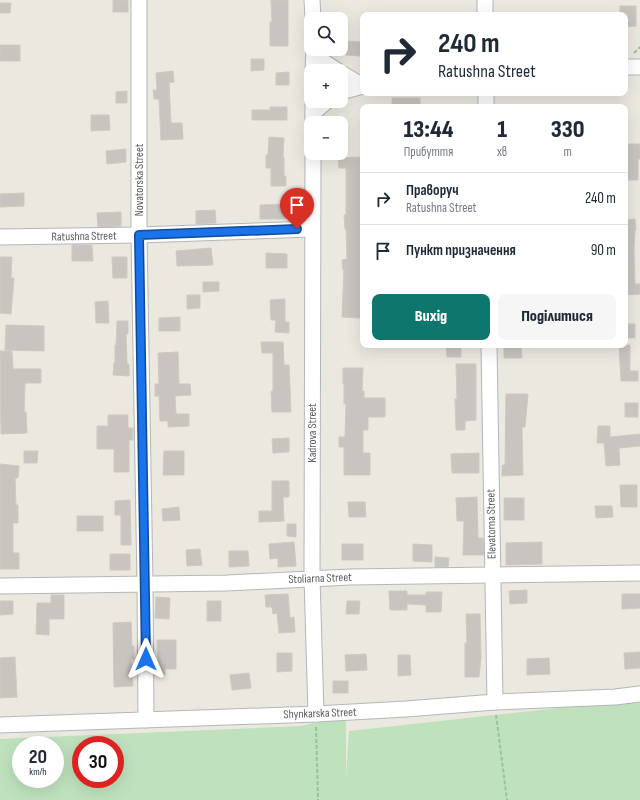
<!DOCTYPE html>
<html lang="uk">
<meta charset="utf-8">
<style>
:root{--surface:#fff;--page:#f6f6f7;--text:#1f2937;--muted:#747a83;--line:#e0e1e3;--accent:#0f766e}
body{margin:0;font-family:"Sofia Sans Condensed",sans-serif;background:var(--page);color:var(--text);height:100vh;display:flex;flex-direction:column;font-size:15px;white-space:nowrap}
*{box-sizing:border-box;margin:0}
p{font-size:13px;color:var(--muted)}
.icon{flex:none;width:22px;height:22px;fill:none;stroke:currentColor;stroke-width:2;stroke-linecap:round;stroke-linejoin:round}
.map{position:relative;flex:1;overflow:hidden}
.side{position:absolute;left:360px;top:104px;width:268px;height:244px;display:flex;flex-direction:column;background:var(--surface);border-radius:8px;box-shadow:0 4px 16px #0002}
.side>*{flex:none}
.hud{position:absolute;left:360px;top:12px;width:268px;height:84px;border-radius:8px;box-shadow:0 4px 16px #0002;background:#fff;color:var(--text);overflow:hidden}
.tools{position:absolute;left:304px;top:12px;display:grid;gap:8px}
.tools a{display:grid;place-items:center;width:44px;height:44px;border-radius:8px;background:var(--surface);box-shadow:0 4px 16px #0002;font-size:20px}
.speed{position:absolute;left:12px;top:736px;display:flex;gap:8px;font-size:20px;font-weight:700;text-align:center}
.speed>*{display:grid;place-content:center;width:52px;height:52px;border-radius:50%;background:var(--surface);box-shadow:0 4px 16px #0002;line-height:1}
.speed small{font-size:10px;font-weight:400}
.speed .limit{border:6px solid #d22;background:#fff;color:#111}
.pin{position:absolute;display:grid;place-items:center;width:34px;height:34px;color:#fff;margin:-41px -17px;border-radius:50% 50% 50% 0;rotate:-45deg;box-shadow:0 0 4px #0007}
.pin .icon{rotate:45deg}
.me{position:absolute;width:44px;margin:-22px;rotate:0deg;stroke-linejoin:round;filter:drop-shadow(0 0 3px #0008)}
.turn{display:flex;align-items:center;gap:14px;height:84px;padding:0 12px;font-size:18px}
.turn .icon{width:52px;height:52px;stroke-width:2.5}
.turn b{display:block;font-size:28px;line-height:34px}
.eta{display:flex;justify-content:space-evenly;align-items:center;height:68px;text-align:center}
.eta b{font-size:24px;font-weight:800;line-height:28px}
.primary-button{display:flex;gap:8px;margin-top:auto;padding:8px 12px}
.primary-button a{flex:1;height:46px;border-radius:8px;background:var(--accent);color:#fff;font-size:16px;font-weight:800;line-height:46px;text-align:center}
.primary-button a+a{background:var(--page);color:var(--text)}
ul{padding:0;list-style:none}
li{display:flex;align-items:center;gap:12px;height:52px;padding:0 12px;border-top:1px solid var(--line)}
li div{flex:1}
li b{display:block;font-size:15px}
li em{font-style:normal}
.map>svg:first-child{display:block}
.green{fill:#bfe2bd;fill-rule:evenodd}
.building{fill:#c8c4bf;stroke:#cfc9bf}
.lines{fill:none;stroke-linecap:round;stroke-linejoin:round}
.minor-casing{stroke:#b3b6ba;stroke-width:17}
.path{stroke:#97c2a0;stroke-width:2;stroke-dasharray:4 2;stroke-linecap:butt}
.minor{stroke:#fff;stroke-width:15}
.route-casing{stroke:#114b97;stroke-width:10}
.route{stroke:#1a73e8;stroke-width:7}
.labels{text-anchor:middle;stroke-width:3;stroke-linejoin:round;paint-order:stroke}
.street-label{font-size:12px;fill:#595c60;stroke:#fff}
</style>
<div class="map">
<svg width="640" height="800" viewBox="0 0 640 800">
<rect width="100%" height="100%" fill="#ebe8e0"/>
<path class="green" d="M640,699V800H0V739L301,726L346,716V777L349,731ZM21,745H55V779H21ZM81,745H115V779H81Z"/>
<g class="building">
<rect x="113" y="0" width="15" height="12"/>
<path d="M271,0H288V46H270V22H272Z"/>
<path d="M0,3H11L10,13H0Z"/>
<path d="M620,6H636V26L625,27V15H620Z"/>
<path d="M346,41L361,42V56L346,55Z"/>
<rect x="0" y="45" width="20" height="16"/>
<path d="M251,59H264V70L251,71Z"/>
<path d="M173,71L174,82L169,83L171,123H182L183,139L161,140L159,99H154L153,90H157L156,73Z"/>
<path d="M289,72V85H276V73Z"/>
<path d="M127,91V103H116V92Z"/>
<rect x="392" y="98" width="28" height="9"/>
<path d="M270,107H287V120H252V110H270Z"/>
<path d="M91,115H109L110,130L91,131Z"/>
<path d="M269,137L284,138L283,157H284V176H286V186H271V168H266V155H268Z"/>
<path d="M625,144H640V159H638V180H625Z"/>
<path d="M126,149V162L107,164L106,151Z"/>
<path d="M362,157L363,251H361L362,282L360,318L342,317L344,270H343L342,260L347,259L346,229H345L344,215H346V168H339L338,158Z"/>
<path d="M24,193V206L0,207V194Z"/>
<path d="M286,204V219H260V205Z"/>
<path d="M215,210L216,223L196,224V211Z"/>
<path d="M121,212V226L98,227L97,213Z"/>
<path d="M635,219L636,230H635L634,248L635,284H640V294L625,295V220Z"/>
<path d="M72,245H92L93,261H72Z"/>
<path d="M211,248L213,265L177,266L176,251Z"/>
<path d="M266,253L287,254V268H266Z"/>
<path d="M0,257H12L11,278H14L11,314L0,313Z"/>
<path d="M112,257H127V278H113Z"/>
<path d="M203,282H219V291L203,292Z"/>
<path d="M187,295H200V308L187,309Z"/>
<path d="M285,299V322H289V333L275,332L276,320H271L270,300Z"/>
<path d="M108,301L109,323H96L95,302Z"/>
<path d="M180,317V331H159V318Z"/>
<path d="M117,321H128V334H126L127,364H129V376L113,375L114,363H115V345H116Z"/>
<rect x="625" y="324" width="10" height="14"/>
<path d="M6,325L44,326V351L5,350Z"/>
<path d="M261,342H283L284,365H289L291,412H272L271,391H273V353H262Z"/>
<path d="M446,345H461V357H447Z"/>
<path d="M504,345H521L522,358H504Z"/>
<path d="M619,345H630V371H638V381H621Z"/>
<path d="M0,351H12L13,369H41V383H25L24,412H26L27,433L1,434Z"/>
<path d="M178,352L179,384H190L191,395L175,396L176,414H189V426L168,427V421H160L159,396H155V384H159L158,353Z"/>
<path d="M456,364H476V420L465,421V430H456L455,399H457Z"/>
<path d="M343,368H363L362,391H364V398H385V417H368V430H363V453H370V475H344V447H339V437H345L346,404H344V384H343Z"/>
<path d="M506,394H528L525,427H522L523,475L502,476V465H505Z"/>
<rect x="625" y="403" width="13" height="14"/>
<path d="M108,415H128V428H133V440H129V472H114V449H97V426H108Z"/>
<path d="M598,426H610V437L640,434V446L619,448L620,465L606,466L604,443H597Z"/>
<path d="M289,438V452L273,453L272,439Z"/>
<path d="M24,451H38L37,463H24Z"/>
<path d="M164,451H184V475H163Z"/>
<path d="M479,453V473H452L451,454Z"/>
<path d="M0,464L19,466L18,478H15L16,505H18V523H13V553H19V569H0Z"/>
<path d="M272,481H289V497H283L284,521L259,522V511H272Z"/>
<path d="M620,485H637V507H621Z"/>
<path d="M477,497L478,538H483L484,555H463L464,521H457L456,498Z"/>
<rect x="504" y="498" width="20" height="22"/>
<path d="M130,500L131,545H121V515H115V501Z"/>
<path d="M348,502H365L366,517H349Z"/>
<path d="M595,506H612L613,517L596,518Z"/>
<path d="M179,507L180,520L163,521L162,509Z"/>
<rect x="77" y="516" width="26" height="15"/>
<path d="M287,524H296V537L287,536Z"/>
<path d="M294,542L296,566L278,567V558L270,559L269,544Z"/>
<path d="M542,542V564L506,565V543Z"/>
<rect x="342" y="544" width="21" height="16"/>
<path d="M413,544L432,545V562L413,561Z"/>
<path d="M200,549L202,565L187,566L186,550Z"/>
<path d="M229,551H248L249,566L229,567Z"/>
<rect x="110" y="554" width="20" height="16"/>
<path d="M435,557L449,558L448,567H435Z"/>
<path d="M527,590V603L510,604L509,591Z"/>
<path d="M389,591H407V595H426V592H442L441,612H426V605L407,604V610H390Z"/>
<path d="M288,594L290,618L294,617L295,632L279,633L277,613L273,614L272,607H266L265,595Z"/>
<path d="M622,594H640V608L622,609Z"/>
<path d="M51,595H64V619H49V635L36,634L37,603H51Z"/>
<path d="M156,597L170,598L169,619L155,618Z"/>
<path d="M0,601H13V614L0,615Z"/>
<rect x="207" y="601" width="14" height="20"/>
<path d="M347,601H360L359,614H346Z"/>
<path d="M466,614H480L481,658L479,677H465V643H467Z"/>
<path d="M131,622L132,646H134V659H131L133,686L114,687L113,623Z"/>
<path d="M157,640H176V669H165V675H155V661L158,660Z"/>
<path d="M640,652V668L625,669L624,653Z"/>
<path d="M277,653H292V671L277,672Z"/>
<path d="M366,654L367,670L346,671L345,655Z"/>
<path d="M398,655H410L411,675L398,676Z"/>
<path d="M15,657L17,697L0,698V658Z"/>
<path d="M549,658L550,674L527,675V659Z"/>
<path d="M249,673L251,688L232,690L230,675Z"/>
<rect x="333" y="681" width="15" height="12"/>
</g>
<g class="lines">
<g class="minor-casing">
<g id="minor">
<path d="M139,0V235L145,584L146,720"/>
<path d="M312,0L313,19"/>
<path d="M485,0V15"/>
<path d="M314,50L324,62L338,71"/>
<path d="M625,67H640"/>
<path d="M313,71L314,49"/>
<path d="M341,73L363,86"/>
<path d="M341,92L363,86"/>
<path d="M486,93V107"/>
<path d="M313,113L327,101"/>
<path d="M313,123V101"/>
<path d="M313,153L312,578L316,714"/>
<path d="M0,237L139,235L312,229"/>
<path d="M489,345L495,702"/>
<path d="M0,586L227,583L350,577L640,573"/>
<path d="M0,725L316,714L406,709L495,702L615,697L640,694"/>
</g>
</g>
<g class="path">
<path d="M634,53L640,47"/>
<path d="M496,715L507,800"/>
<path d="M316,727L318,800"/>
</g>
<use href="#minor" class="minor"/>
</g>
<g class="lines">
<g class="route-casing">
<path id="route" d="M146,659L139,235L297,229"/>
</g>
<use href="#route" class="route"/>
</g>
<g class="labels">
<g class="street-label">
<text transform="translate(139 180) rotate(-90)" y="4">Novatorska Street</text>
<text transform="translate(84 236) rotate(-1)" y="4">Ratushna Street</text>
<text transform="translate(312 433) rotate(-90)" y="4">Kadrova Street</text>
<text transform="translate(491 524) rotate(-91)" y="4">Elevatorna Street</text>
<text transform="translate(320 578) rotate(-2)" y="4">Stoliarna Street</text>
<text transform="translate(320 713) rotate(-2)" y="4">Shynkarska Street</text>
</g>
</g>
</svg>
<div class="tools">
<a><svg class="icon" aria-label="search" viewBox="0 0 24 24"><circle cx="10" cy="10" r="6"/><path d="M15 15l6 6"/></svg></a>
<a>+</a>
<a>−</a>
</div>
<div class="speed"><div>20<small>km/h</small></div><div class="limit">30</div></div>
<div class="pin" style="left:297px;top:229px;background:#d93025"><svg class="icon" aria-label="arrive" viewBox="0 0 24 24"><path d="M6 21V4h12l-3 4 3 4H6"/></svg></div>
<svg class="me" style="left:146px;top:659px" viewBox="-20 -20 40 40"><path d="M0-17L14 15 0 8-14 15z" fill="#1a73e8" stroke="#fff" stroke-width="4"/></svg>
<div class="hud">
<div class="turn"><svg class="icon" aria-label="right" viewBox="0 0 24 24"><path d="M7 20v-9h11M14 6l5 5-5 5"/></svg><div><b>240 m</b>Ratushna Street</div></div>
</div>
<section class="side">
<div class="eta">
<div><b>13:44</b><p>Прибуття</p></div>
<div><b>1</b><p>хв</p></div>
<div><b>330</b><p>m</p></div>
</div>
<ul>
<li><svg class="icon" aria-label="right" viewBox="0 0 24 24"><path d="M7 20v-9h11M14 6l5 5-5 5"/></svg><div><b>Праворуч</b><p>Ratushna Street</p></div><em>240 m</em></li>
<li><svg class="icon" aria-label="arrive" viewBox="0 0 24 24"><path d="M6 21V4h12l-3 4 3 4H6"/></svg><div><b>Пункт призначення</b></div><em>90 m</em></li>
</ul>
<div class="primary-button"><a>Вихід</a><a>Поділитися</a></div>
</section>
</div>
